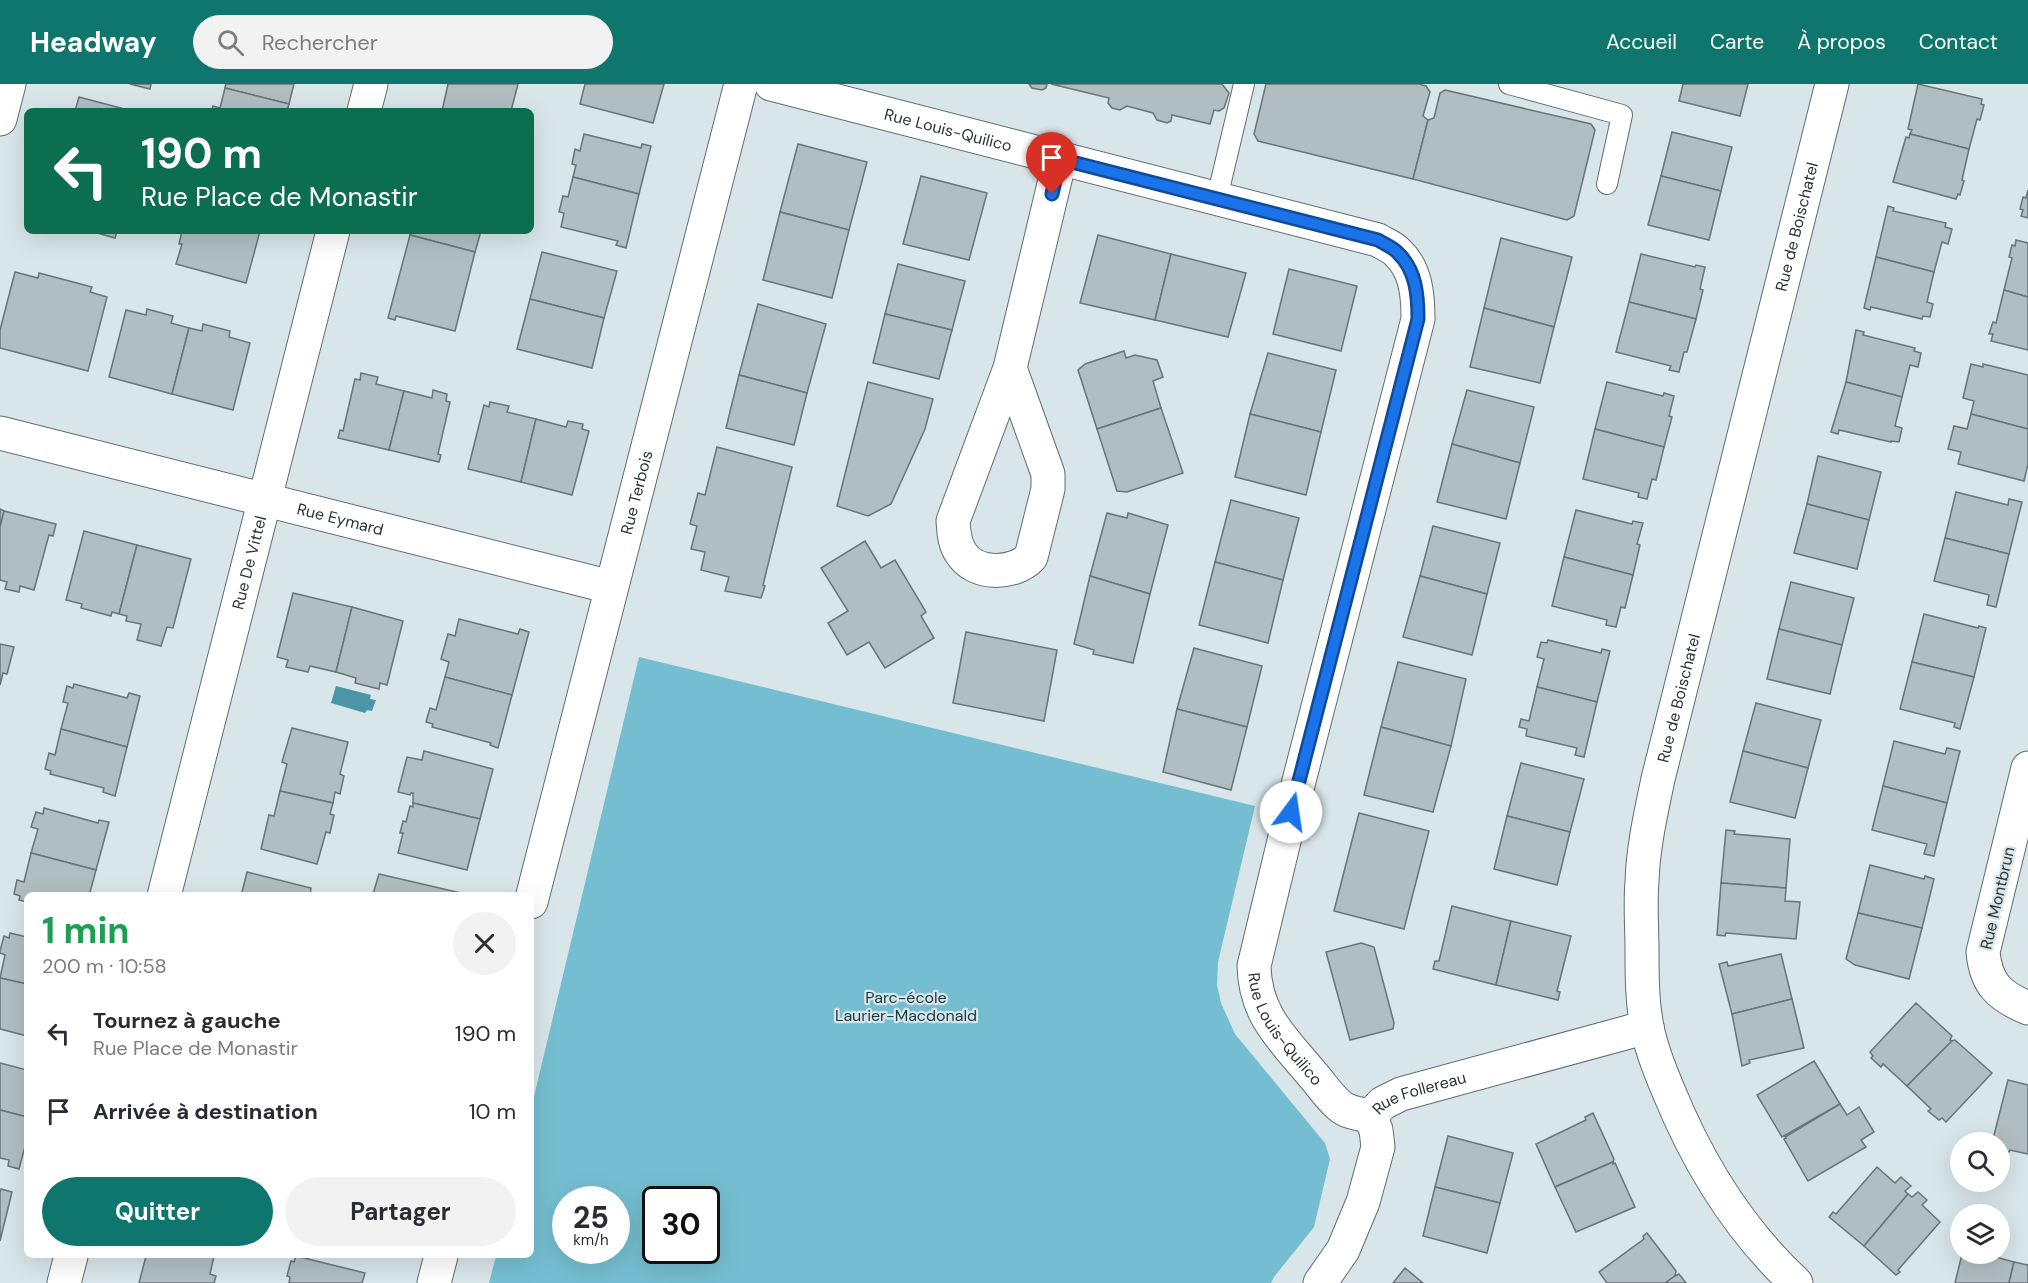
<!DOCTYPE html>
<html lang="fr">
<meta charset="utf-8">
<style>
:root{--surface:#fff;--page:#f2f2f3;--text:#2b2b33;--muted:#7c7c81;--accent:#0f766e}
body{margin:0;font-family:"DM Sans",sans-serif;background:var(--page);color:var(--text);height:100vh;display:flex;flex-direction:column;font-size:22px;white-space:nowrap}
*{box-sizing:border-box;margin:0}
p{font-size:20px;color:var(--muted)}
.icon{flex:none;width:33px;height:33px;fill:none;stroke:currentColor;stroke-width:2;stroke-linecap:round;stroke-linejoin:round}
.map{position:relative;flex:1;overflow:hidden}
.details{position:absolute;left:24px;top:808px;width:510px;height:366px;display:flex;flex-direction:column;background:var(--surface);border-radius:9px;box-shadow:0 6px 24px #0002}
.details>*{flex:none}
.guide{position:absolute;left:24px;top:24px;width:510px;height:126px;border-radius:9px;box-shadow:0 6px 24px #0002;background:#0b6e4f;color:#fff;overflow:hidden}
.controls{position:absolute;left:1950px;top:1048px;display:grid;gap:12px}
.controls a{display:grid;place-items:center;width:60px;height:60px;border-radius:50%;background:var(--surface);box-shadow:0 6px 24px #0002;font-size:30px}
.speed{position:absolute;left:552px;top:1102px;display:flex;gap:12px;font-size:30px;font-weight:700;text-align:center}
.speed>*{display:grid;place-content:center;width:78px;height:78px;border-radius:50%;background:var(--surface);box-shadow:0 6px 24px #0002;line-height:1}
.speed small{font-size:15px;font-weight:400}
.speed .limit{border:3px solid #111;border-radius:9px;background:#fff;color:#111}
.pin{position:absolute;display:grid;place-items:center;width:51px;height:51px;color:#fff;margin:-62px -26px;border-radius:50% 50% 50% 0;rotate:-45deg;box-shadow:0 0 6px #0007}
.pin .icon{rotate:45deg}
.me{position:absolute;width:66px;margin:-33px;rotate:14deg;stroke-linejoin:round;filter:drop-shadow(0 0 4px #0008)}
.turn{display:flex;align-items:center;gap:21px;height:126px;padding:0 18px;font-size:27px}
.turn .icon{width:78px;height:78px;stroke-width:2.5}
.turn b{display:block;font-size:42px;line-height:51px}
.round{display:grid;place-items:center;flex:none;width:63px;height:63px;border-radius:32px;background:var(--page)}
.head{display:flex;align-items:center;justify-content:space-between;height:102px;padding:0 18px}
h1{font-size:36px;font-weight:700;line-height:45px;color:#1e9e55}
.primary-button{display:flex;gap:12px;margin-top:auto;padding:12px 18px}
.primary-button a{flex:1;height:69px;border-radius:36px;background:var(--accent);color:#fff;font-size:24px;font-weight:700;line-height:69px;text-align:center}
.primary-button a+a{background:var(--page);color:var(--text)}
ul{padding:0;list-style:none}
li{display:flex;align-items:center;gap:18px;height:78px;padding:0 18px}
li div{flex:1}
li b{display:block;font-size:22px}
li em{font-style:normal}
header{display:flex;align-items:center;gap:36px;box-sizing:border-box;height:84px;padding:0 30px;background:var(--accent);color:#fff}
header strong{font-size:28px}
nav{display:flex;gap:33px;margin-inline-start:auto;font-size:21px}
.search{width:420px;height:54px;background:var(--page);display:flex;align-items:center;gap:15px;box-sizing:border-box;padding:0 21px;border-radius:33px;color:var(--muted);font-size:22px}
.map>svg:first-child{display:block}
.green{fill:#75bed1;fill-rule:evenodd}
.water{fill:#4c95a8}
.building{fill:#b1bec1;stroke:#687477;stroke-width:1.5}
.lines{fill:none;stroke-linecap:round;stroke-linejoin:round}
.service-casing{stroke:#626d71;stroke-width:22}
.minor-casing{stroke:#626d71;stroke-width:35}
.service{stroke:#fff;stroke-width:20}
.minor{stroke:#fff;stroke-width:33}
.route-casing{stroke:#114b97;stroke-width:15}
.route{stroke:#1a73e8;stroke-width:10}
.labels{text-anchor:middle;stroke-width:4.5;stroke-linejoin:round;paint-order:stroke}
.street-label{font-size:16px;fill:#2d3233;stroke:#d8e5e9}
.park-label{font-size:16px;fill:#143840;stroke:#d8e5e9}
</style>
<header>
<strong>Headway</strong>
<div class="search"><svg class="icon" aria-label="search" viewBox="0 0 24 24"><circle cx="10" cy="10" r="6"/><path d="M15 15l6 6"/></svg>Rechercher</div>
<nav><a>Accueil</a><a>Carte</a><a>À propos</a><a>Contact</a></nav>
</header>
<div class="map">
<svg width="2028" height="1199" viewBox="0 0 2028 1199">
<rect width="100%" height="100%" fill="#d8e5e9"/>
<path class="green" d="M639,573L1255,722L1218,878L1217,901L1221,919L1235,950L1325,1059L1330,1075L1314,1143L1274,1193L1271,1199H489L496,1172H531V1025ZM566,1116H616V1167H566ZM656,1116H706V1167H656Z"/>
<path class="water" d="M336,602L371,611L370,615L376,616L372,627L367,626L365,629L331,619Z"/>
<g class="building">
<path d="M130,0H151L150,5Z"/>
<path d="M225,0H294L289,20L225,4L226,0Z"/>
<path d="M448,0H518L511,27H442Z"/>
<path d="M585,0H664L653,39L580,20Z"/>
<path d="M1029,0H1047L1046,4L1042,6L1032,4Z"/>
<path d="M1051,0H1222L1229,9L1224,24L1219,27L1214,26L1210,40L1172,31L1171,37L1167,39L1157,36L1153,29L1127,22L1120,26L1112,24L1108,19L1109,14Z"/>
<path d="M1266,0H1419L1426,2L1430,8L1423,32L1428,36L1413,95L1258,57L1254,50Z"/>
<path d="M1683,0H1748L1740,32L1679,17Z"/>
<path d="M1918,0L1982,15L1981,20L1984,21L1980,36L1977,35L1969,65L1910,50L1912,46L1908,45Z"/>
<path d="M225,4L289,20L287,27H212L213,22L220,24Z"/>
<path d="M1445,6L1591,40L1595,46L1574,132L1567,136L1413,95L1428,36L1434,34L1440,9Z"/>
<path d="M79,13L132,27H75Z"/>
<path d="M1672,48L1732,63L1721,107L1661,92Z"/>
<path d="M584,50L641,64L642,60L651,62L639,110L573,93L576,81L572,80L575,65L580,67Z"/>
<path d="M1910,50L1969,65L1962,96L1964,97L1960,111L1958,110L1956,115L1893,98L1906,53L1909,54Z"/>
<path d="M798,60L867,78L849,146L780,128Z"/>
<path d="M921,92L987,109L969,176L903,160Z"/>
<path d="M1661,92L1721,107L1709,156L1648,141Z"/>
<path d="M573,93L639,110L626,164L616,161L618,157L561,143L564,129L559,128L563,112L568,113Z"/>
<path d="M2028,106V134L2021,132L2023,126L2020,125L2023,113L2026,114Z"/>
<path d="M1888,122L1894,124L1893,127L1946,139L1945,143L1952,145L1948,160L1942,158L1934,188L1876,173Z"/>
<path d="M780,128L849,146L832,214L763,196Z"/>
<path d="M90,147H117L115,154Z"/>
<path d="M182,147H260L246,199L176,180L182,160H179Z"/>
<path d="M411,147H481L475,168L410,151Z"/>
<path d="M410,151L475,168L455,247L396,232L395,236L388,234Z"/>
<path d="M1098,151L1171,170L1155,236L1080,219Z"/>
<path d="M1501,154L1572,173L1554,243L1484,224Z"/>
<path d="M2016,156L2028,159V213L2004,206L2012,174L2009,173L2012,161L2015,162Z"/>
<path d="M542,168L617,187L604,234L530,215Z"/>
<path d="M1171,170L1246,189L1228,253L1155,236Z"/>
<path d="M1641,170L1695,183L1696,181L1705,183L1700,205L1703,206L1696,235L1629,218Z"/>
<path d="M1876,173L1934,188L1927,218L1933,220L1930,233L1923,232L1922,235L1871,223L1870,226L1864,224Z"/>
<path d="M898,180L965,197L952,246L885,230Z"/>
<path d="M1289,185L1357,202L1341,267L1273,250Z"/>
<path d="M15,188L38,194L39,189L92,203L90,208L107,213L88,287L0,264V246Z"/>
<path d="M2004,206L2028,213V266L1991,257L1993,250H1989L1993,238L1996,239Z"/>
<path d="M530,215L604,234L592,284L517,265Z"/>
<path d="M1629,218L1696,235L1687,268H1684L1679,288L1669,286L1671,282L1616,268Z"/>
<path d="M758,220L826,240L807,309L739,291Z"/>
<path d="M1484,224L1554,243L1540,299L1470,283Z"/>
<path d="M147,225L173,232L171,239L189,244L172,310L109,293L126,226L146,231Z"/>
<path d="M885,230L952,246L939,295L873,279Z"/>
<path d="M203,240L230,247L229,253L250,259L233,326L172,310L189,244L202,247Z"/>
<path d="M1856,246L1864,248L1863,251L1915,264L1914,267L1921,269L1918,283L1910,281L1902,313L1846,298Z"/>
<path d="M1124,267L1126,274L1135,271L1157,276L1163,293L1153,297L1161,324L1097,345L1078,286L1085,280Z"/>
<path d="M1268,269L1336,286L1321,348L1250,330Z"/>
<path d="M1971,280L1983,283V280L2028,291V345L1971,330L1974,317L1963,314Z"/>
<path d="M361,289L378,293L376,300L404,307L389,366L338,354L340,346L343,347L355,295L360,296Z"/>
<path d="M739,291L807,309L794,361L726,344Z"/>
<path d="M868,298L933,315L925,345L891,420L868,432L837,422Z"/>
<path d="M1607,298L1663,312L1664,309L1674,312L1669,332L1672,333L1664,363L1595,345Z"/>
<path d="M1846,298L1902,313L1895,342L1902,344L1899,358L1891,357V358L1839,346L1838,350L1831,348Z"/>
<path d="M433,306L447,310L446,317L450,318L438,370L441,371L439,378L389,366L404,307L432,314Z"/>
<path d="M1467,306L1534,323L1520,379L1452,360Z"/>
<path d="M490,318L509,322L507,328L536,335L521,398L468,385L484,321L489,323Z"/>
<path d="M1161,324L1183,389L1127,408L1117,407L1097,345Z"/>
<path d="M1250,330L1321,348L1306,411L1235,393Z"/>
<path d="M1971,330L2028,345V380L2024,397L1958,380L1961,368L1948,365L1954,342L1967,345Z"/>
<path d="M536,335L566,343L568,337L583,340L582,345L589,347L572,411L521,398Z"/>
<path d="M1595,345L1664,363L1656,396L1652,395L1647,415L1638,413L1639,409L1583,395Z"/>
<path d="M1452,360L1520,379L1506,435L1437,418Z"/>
<path d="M717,363L792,383L763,501L765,502L761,514L725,507L729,493L701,486L705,468L691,465L697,442L690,440L698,409L705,411Z"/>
<path d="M1818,372L1881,388L1869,436L1807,420Z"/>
<path d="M1956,408L2008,421L2009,415L2022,418L2009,470L1945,454Z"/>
<path d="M1231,416L1299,434L1283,496L1215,478Z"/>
<path d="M1807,420L1869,436L1857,485L1794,469Z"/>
<path d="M0,425L4,427L0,443Z"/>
<path d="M1576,426L1632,440L1633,437L1643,439L1637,460L1640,461L1633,491L1564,473Z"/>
<path d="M4,427L56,440L53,452L49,451L34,506L20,502L19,508L5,505L7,498L0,496V443Z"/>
<path d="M1107,429L1127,434L1128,429L1168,441L1150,510L1090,492Z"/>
<path d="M1433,442L1500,459L1487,510L1420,492Z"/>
<path d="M84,447L137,461L119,530L112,528L111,532L81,524L82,520L66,516Z"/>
<path d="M1945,454L2009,470L1996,523L1987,521L1989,511L1934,497Z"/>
<path d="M865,457L881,484L895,476L926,528L921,532L934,554L885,584L869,558L847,571L828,539L848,527L821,484Z"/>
<path d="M137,461L191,475L173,544L167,543L161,562L137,556L141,540L126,537L127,532L119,530Z"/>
<path d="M1564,473L1633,491L1625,524L1621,523L1616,543L1606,541L1607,536L1552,522Z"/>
<path d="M1215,478L1283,496L1268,559L1199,541Z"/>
<path d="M1090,492L1150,510L1133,579L1093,570L1094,566L1074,560Z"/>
<path d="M1420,492L1487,510L1472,571L1403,553Z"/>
<path d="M1791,498L1854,514L1842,561L1779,545Z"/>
<path d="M293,509L352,523L336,588L310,582L308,588L286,583L288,576L277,573Z"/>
<path d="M352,523L403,537L387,601L380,599L379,605L355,599L356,594L336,588Z"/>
<path d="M1924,530L1978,544L1979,542L1986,544L1974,593L1912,578Z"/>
<path d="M459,535L518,550L520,545L529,548L512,611L445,593L449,578L441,575L448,550L455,552Z"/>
<path d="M1779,545L1842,561L1830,610L1767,595Z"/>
<path d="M966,548L1057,566L1044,637L953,619Z"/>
<path d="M1548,556L1601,569L1602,565L1610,567L1597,618L1537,603L1544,575L1537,573L1541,558L1547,559Z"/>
<path d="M0,560L14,563L7,590L3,589L0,601Z"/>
<path d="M1194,564L1262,582L1247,643L1177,625Z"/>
<path d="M1398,578L1466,595L1451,662L1381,643Z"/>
<path d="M1912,578L1974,593L1960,645L1954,643L1955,639L1900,625Z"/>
<path d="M445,593L512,611L498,664L490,661L491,659L432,643L433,640L426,638L430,624L436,626Z"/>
<path d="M74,600L127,614L129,609L140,612L127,663L61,645L68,619L63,618L67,602L73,604Z"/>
<path d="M1537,603L1597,618L1584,673L1575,671L1577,664L1526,652L1527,645L1519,643L1521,635L1529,637Z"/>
<path d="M1756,619L1821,636L1808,684L1743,667Z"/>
<path d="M1177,625L1247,643L1231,706L1163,688Z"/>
<path d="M1381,643L1451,662L1433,728L1364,711Z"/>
<path d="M292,644L348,658L340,690L344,692L340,710L335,708L333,719L280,707L287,680L282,678Z"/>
<path d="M61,645L127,663L115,712L103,708L104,704L50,690L51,687L45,685L49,669L55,671Z"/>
<path d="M1894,657L1945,670L1947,664L1960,667L1947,719L1883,702Z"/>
<path d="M424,667L493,685L480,735L413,719V709H411L410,711L398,708L407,673L422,676Z"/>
<path d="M1743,667L1808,684L1795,734L1730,718Z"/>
<path d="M1521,679L1584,695L1570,748L1507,732Z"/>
<path d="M1883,702L1947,719L1934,772L1924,770L1927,760L1872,746Z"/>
<path d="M280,707L333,719L330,730L334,731L330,749L326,748L317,780L261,765L269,731L274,732Z"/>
<path d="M413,719L480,735L467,786L398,769L403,749H400L403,737L406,738L410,722L413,723Z"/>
<path d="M44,724L98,739L99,736L109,738L96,786L31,769L38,745L31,743L36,728L43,730Z"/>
<path d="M1359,729L1429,747L1404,845L1334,827Z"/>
<path d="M1507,732L1570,748L1557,801L1494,785Z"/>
<path d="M1726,746L1735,747L1734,750L1790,755L1786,804L1721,799Z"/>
<path d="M31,769L96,786L89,812H27V818L19,816L20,812L14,810L17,796L24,798Z"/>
<path d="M1870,781L1924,795L1925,792L1934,795L1922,844L1858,829Z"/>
<path d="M247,788L311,804L310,812H241Z"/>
<path d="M379,790L461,809L460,812H378L373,810Z"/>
<path d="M1721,799L1786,804L1785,817L1800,818L1796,855L1726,849L1725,852L1717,851Z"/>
<path d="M1452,822L1511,837L1496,901L1433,885L1435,877H1439Z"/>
<path d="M1858,829L1922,844L1909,895L1855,881L1846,875Z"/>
<path d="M1511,837L1571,852L1557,907L1560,908L1558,916L1496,901Z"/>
<path d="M10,849L27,853V900L0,894L5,871L0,869V867L4,852L9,854Z"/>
<path d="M1361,859L1374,863L1394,939L1393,945L1350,956L1326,868Z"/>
<path d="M1781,870L1792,915L1732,930L1719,880L1727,878L1728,882Z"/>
<path d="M0,894L27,900V952L0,945Z"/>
<path d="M1792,915L1804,964L1749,976L1750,979L1742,982L1732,930Z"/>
<path d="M1916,919L1952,952L1950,956L1952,957L1907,1002L1883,980L1881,983L1871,974L1873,972L1870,968Z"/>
<path d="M1955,956L1992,989L1946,1038L1942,1034L1939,1036L1928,1027L1931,1025L1907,1002L1952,957Z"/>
<path d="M1814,977L1840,1020L1782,1053L1757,1011Z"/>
<path d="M0,979L27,986V1033L0,1026Z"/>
<path d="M2008,996L2028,1001V1070L2010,1066L2009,1068L2000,1066V1059H1992Z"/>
<path d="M1840,1020L1847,1031L1859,1023L1874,1048L1861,1056L1866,1063L1808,1097L1784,1055L1786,1054L1785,1053Z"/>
<path d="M0,1026L27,1033V1055L19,1085L8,1082L9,1076L0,1074Z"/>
<path d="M1593,1029L1614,1075L1613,1078L1555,1103L1536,1060L1586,1036L1585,1033Z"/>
<path d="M1448,1052L1513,1069L1500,1119L1435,1103Z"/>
<path d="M1613,1078V1080L1615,1079L1635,1123L1576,1148L1555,1103Z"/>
<path d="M1877,1083L1895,1099L1901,1093L1911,1102L1905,1107L1908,1110L1864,1162L1829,1133L1833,1128L1836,1130Z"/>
<path d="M1435,1103L1500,1119L1487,1169L1423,1152Z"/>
<path d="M1,1105L12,1108L0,1157V1108Z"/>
<path d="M1918,1108L1927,1116L1922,1121L1940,1138L1898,1186L1900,1188L1896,1191L1864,1162L1908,1110L1912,1113Z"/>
<path d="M1647,1149L1676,1187L1675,1192L1665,1199H1607L1599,1188L1644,1155L1643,1152Z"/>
<path d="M1962,1170H1985L2014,1178L2009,1199H1955Z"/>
<path d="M146,1172H214L210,1190L216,1192L214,1199H139Z"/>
<path d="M296,1172L365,1189L362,1199H289L290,1193L287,1192L291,1177L294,1178Z"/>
<path d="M2014,1178L2028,1181V1199H2009Z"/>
<path d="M1405,1184L1423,1199H1393Z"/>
<path d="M1679,1190L1686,1199H1665L1675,1192Z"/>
</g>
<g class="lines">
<g class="service-casing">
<g id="service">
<path d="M1509,0L1622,31L1607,100"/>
<path d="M1217,114L1244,0"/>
</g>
</g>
<g class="minor-casing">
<g id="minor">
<path id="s1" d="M771,0L1378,156C1384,160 1393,163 1398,169C1416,186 1418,211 1418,235L1291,728L1254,882C1255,931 1283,955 1312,990C1321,1000 1329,1013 1340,1022C1348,1029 1360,1030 1370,1032"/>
<path d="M364,27L371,0"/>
<path d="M0,35L9,0"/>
<path d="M1010,284L1048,390V405L1031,473C1014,491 975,492 961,469C954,459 954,448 953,437L1010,284L1060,75"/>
<path id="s2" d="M0,349L611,503"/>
<path d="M2028,684L1983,868C1986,900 1999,912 2028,924"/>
<path id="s3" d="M164,812L333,147"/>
<path id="s4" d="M531,818L741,0"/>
<path id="s5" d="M1370,1032L1383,1019L1401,1010L1647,943"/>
<path d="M64,1199L71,1172"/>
<path d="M434,1199L441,1172"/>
<path d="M1320,1199L1343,1166L1363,1118L1378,1063L1376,1046L1370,1032"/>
<path id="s6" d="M1796,1199C1739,1146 1698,1079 1669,1008C1660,987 1651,965 1647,943C1642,918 1642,891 1642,866C1642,843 1640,820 1642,798C1643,763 1651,729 1658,695L1832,0"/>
</g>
</g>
<use href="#service" class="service"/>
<use href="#minor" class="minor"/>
</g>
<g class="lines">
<g class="route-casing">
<path id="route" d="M1052,110L1060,75L1378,156C1384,160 1393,163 1398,169C1416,186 1418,211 1418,235L1291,728"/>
</g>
<use href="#route" class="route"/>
</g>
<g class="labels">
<g class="street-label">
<text dy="6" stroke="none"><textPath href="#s1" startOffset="183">Rue Louis-Quilico</textPath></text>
<text dy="6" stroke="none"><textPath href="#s6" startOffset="1119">Rue de Boischatel</textPath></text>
<text dy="6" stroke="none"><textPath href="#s4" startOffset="423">Rue Terbois</textPath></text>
<text dy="6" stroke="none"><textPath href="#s2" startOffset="351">Rue Eymard</textPath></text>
<text dy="6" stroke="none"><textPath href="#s3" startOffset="344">Rue De Vittel</textPath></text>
<text dy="6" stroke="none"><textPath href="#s6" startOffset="633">Rue de Boischatel</textPath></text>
<text transform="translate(1997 814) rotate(-77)" y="6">Rue Montbrun</text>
<text dy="6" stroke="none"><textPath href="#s1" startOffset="1461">Rue Louis-Quilico</textPath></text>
<text dy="6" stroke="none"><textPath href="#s5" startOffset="56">Rue Follereau</textPath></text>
</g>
<g class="park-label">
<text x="906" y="919">Parc-école<tspan x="906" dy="18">Laurier-Macdonald</tspan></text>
</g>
</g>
</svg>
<div class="controls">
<a><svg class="icon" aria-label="search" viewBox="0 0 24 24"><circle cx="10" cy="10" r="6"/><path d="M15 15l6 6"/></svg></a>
<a><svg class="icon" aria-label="layers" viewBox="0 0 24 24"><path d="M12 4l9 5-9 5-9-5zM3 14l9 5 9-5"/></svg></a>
</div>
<div class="speed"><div>25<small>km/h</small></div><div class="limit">30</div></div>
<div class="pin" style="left:1052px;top:110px;background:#d93025"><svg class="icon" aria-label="arrive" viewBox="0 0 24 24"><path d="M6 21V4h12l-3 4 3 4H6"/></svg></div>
<svg class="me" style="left:1291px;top:728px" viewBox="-20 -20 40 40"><circle r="19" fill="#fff"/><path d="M0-13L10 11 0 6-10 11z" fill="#1a73e8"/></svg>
<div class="guide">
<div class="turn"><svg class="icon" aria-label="left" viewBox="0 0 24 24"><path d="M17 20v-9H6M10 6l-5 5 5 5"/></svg><div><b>190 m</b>Rue Place de Monastir</div></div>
</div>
<section class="details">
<div class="head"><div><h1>1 min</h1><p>200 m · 10:58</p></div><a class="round"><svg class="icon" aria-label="close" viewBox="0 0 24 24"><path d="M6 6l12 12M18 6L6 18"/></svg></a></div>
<ul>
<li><svg class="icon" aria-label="left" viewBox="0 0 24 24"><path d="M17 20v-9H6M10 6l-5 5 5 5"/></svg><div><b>Tournez à gauche</b><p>Rue Place de Monastir</p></div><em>190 m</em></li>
<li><svg class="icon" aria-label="arrive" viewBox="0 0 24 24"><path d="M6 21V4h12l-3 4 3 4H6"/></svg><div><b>Arrivée à destination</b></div><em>10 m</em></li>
</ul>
<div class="primary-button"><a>Quitter</a><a>Partager</a></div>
</section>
</div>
